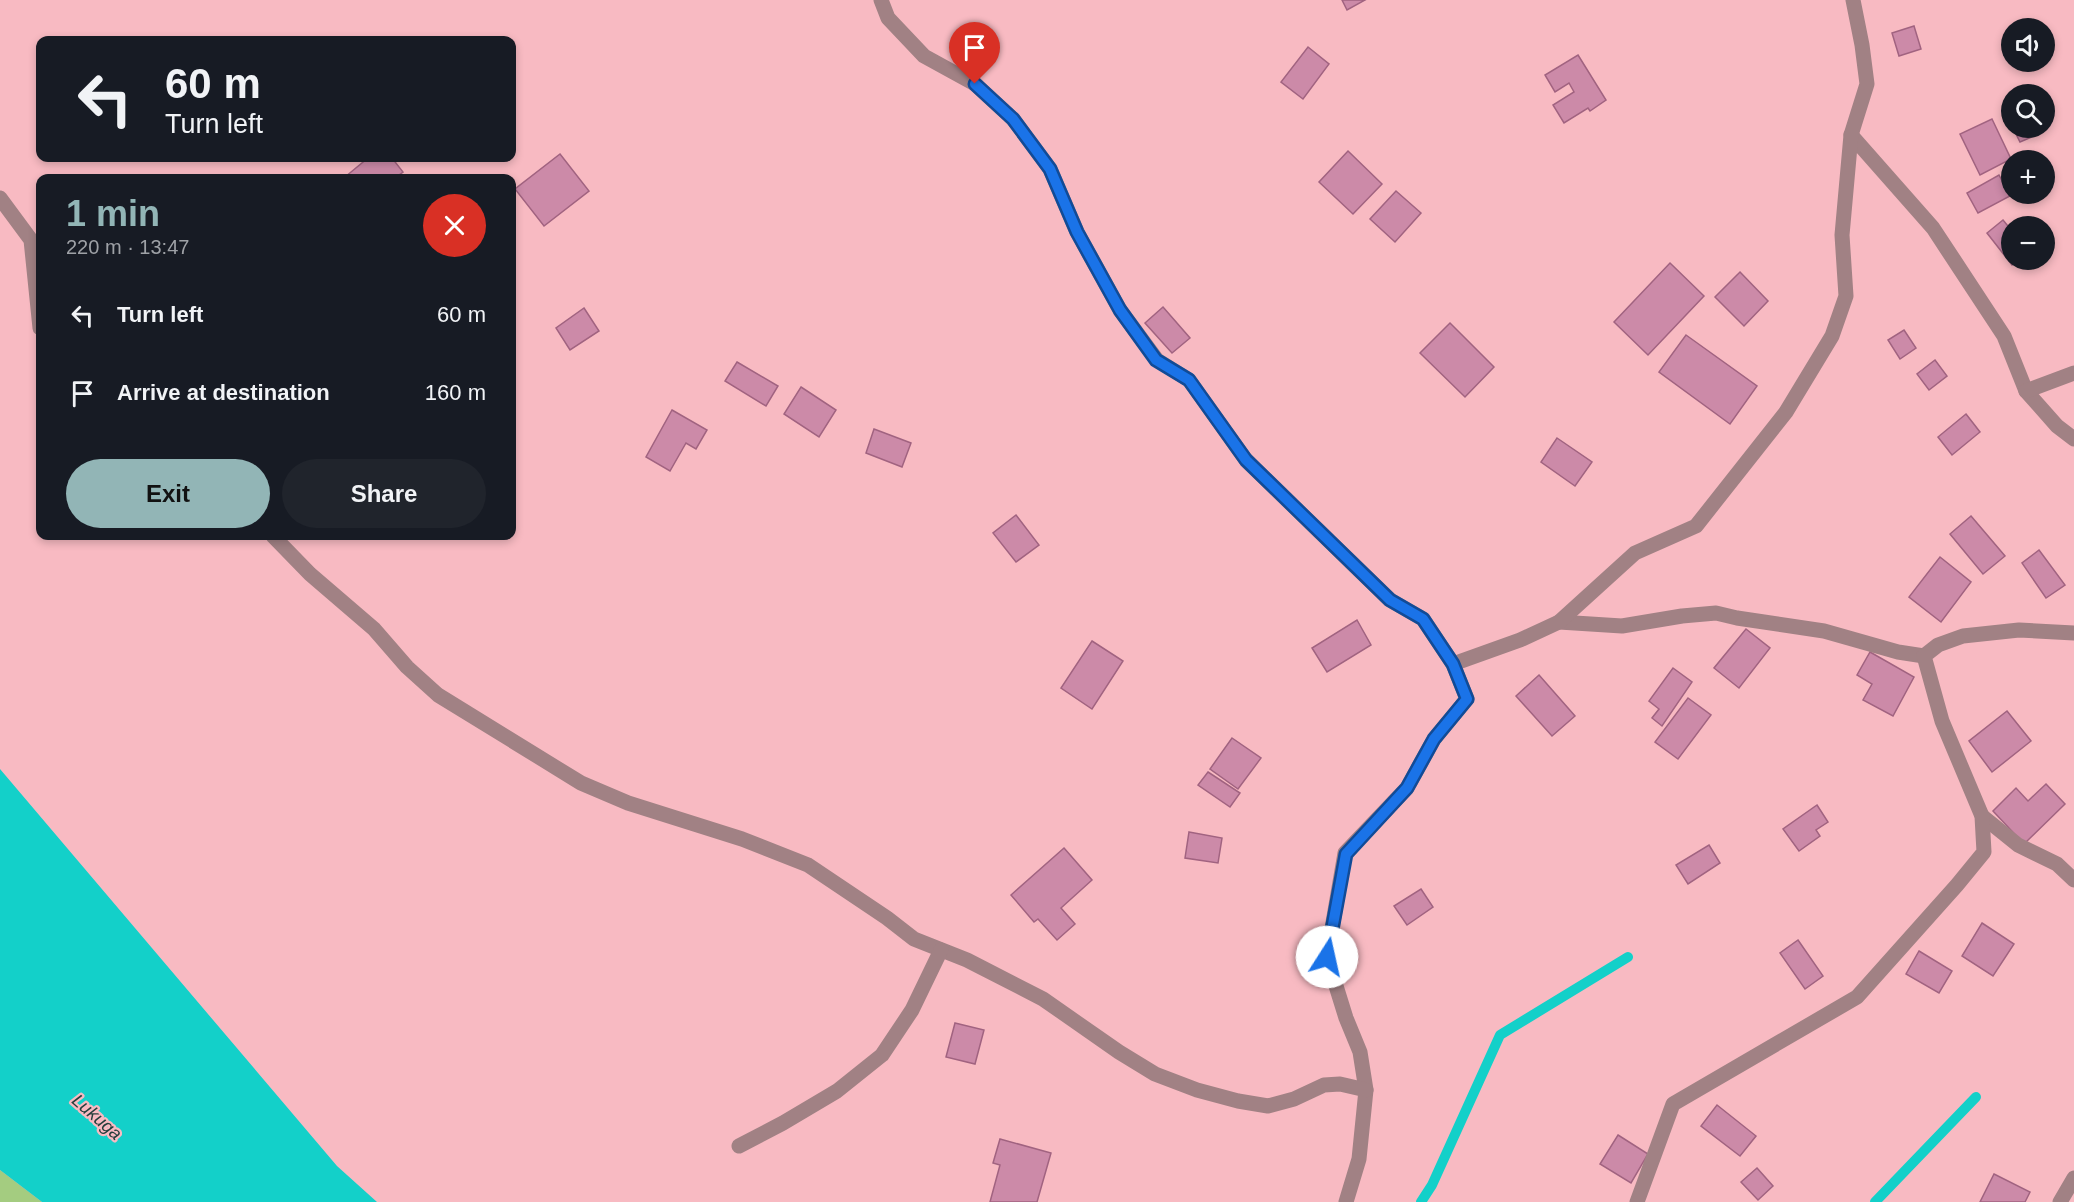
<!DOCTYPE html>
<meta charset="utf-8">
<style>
:root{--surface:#171b24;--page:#20242c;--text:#f1f3f6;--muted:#9ea1a6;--accent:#92b5b6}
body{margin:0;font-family:Helvetica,sans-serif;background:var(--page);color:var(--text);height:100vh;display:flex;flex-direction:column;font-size:22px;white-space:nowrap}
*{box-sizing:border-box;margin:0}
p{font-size:20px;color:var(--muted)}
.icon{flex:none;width:33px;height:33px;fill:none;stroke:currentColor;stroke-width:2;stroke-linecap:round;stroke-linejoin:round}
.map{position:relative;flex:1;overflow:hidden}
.side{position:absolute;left:36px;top:174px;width:480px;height:366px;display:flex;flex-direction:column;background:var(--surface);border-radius:12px;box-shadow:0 3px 9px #0003}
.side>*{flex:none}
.hud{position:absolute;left:36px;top:36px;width:480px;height:126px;border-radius:12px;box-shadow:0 3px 9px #0003;background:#171b24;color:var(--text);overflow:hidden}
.fabs{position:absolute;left:2001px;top:18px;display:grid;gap:12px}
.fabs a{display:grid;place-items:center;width:54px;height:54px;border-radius:50%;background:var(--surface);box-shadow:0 3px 9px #0003;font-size:30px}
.pin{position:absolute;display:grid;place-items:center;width:51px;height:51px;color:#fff;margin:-62px -26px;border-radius:50% 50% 50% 0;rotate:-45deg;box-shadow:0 0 6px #0007}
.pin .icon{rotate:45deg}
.me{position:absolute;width:66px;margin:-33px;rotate:10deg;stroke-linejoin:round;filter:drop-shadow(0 0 4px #0008)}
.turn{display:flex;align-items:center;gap:21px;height:126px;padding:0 30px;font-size:27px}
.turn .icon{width:78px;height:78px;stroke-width:2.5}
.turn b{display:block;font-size:42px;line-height:51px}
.round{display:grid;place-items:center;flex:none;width:63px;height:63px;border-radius:32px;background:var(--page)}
.head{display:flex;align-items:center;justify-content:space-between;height:102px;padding:0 30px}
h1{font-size:36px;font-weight:700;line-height:45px;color:var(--accent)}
.action{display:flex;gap:12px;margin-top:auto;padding:12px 30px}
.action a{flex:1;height:69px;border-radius:36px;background:var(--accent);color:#111;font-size:24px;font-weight:700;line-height:69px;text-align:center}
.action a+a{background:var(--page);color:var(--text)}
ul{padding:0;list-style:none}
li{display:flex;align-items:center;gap:18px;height:78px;padding:0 30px}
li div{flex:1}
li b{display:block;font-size:22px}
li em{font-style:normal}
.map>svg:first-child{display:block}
.green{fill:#a4cc80}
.water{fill:#13d0c9}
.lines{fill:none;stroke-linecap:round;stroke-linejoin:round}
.stream{stroke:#13d0c9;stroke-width:10}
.building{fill:#cc8aa8;stroke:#a16380;stroke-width:1.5}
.minor{stroke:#a18184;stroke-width:15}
.route-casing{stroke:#114b97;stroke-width:15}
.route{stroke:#1a73e8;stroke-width:10}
.labels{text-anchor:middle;stroke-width:4.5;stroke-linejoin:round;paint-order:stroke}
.water-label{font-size:18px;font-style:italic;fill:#243e3c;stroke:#f8bac2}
</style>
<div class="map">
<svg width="2074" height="1202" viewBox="0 0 2074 1202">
<rect width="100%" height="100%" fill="#f8bac2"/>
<path class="green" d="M0,1170L42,1202H0Z"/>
<path class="water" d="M0,769L337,1166L377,1202H42L0,1170Z"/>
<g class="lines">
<g class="stream">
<path d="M1421,1202L1432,1185L1500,1035L1628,957"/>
<path d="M1875,1202L1976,1097"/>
</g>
</g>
<g class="building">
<path d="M1342,0H1365L1347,10Z"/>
<path d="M1914,26L1921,49L1899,56L1892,33Z"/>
<path d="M1308,47L1329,64L1303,99L1281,82Z"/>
<path d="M1578,55L1606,100L1590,111L1588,108L1564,123L1553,105L1574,92L1569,83L1555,92L1545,75Z"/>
<path d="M1992,119L2011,159L1980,175L1960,134Z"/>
<path d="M2013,128H2027L2032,137L2020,142Z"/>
<path d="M1348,151L1382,184L1353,214L1319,182Z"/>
<path d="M560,154L589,191L544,226L515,189Z"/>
<path d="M368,158H392L403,172L395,178H346L345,177Z"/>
<path d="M1999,175L2010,196L1978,213L1967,193Z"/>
<path d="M1396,191L1421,213L1395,242L1370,219Z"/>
<path d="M2003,220L2012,231V260H2018L2012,265L1987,233Z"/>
<path d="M1670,263L1704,296L1648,355L1614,322Z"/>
<path d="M1740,272L1768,301L1744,326L1715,297Z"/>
<path d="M1163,307L1190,338L1172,353L1145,323Z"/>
<path d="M584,308L599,331L570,350L556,328Z"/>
<path d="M1450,323L1494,367L1465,397L1420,353Z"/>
<path d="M1904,330L1916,348L1900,359L1888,340Z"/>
<path d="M1686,335L1757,386L1730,424L1659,372Z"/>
<path d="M1935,360L1947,376L1929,390L1917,374Z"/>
<path d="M737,362L778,386L766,406L725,381Z"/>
<path d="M801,387L836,410L819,437L784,414Z"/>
<path d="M672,410L707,430L696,449L686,443L670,471L646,457Z"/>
<path d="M1966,414L1980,432L1952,455L1938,437Z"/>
<path d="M874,429L911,443L902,467L866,453Z"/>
<path d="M1557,438L1592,462L1575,486L1541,462Z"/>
<path d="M1016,515L1039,545L1016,562L993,533Z"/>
<path d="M1971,516L2005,556L1983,574L1950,534Z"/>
<path d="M2039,550L2065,585L2046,598L2022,563Z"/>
<path d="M1940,557L1971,582L1941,622L1909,597Z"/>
<path d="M1357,620L1371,645L1327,672L1312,648Z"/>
<path d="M1746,629L1770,648L1739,688L1714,668Z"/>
<path d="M1092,641L1123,661L1092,709L1061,688Z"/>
<path d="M1870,652L1914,677L1893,716L1863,700L1872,684L1857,675Z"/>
<path d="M1673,668L1692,682L1662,726L1652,718L1659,709L1649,701Z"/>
<path d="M1539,675L1575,716L1552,736L1516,696Z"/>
<path d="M1688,698L1711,715L1678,759L1655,742Z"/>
<path d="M2007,711L2031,741L1992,772L1969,741Z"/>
<path d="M1232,738L1261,758L1238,789L1210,769Z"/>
<path d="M1208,772L1240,793L1230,807L1198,785Z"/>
<path d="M2046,784L2065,804L2024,844L1993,811L2016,788L2028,801Z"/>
<path d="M1817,805L1828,822L1816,830L1820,836L1799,851L1783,829Z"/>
<path d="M1189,832L1222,838L1218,863L1185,858Z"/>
<path d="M1709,845L1720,863L1688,884L1676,865Z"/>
<path d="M1064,848L1092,880L1061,908L1075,924L1057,940L1038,919L1034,922L1011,895Z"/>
<path d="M1421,889L1433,907L1407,925L1394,906Z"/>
<path d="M1982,923L2014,944L1993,976L1962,956Z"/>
<path d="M1798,940L1823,976L1805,989L1780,953Z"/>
<path d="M1919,951L1952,971L1939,993L1906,974Z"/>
<path d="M955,1023L984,1030L975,1064L946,1057Z"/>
<path d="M1717,1105L1756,1136L1740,1156L1701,1126Z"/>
<path d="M1618,1135L1648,1154L1631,1183L1600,1164Z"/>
<path d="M1000,1139L1051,1153L1037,1202H990L1000,1165L993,1163Z"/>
<path d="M1757,1168L1773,1186L1758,1200L1741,1182Z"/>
<path d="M1994,1174L2030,1192L2025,1202H1980Z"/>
</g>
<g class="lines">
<g class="minor">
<path d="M881,0L888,18L924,56L975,84L1013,119L1050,169L1077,232L1120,310L1157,360L1189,380L1246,460L1390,600L1423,619L1453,664L1467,699L1434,739L1407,788L1345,853L1327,957L1346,1018L1360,1052L1366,1090L1359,1159L1346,1202"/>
<path d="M1851,135L1933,228L2004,336L2026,391L2057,426L2074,439"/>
<path d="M0,198L31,240L40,328"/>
<path d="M2026,391L2074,373"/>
<path d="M273,536L310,574L374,629L407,667L438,695L581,783L628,803L742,839L808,865L887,918L914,939L967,960L1043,999L1119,1052L1155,1074L1197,1090L1238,1101L1268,1106L1294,1099L1324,1085L1340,1084L1366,1090"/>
<path d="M1559,622L1622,626L1682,616L1716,613L1737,618L1824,631L1898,652L1924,656"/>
<path d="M1453,664L1520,640L1559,622L1635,553L1696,526L1786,412L1832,336L1846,296L1842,235L1851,135L1867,84L1862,45L1853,0"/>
<path d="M1982,816L2018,845L2057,864L2074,880"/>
<path d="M739,1146L783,1123L837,1091L882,1055L912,1010L941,950"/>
<path d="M1637,1202L1673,1104L1857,997L1957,885L1984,852L1982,816L1942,721L1924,656L1938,645L1963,636L2019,630L2074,633"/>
<path d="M2060,1202L2074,1178"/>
</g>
</g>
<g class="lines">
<g class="route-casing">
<path id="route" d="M975,84L1013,119L1050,169L1077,232L1120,310L1156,360L1189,380L1246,460L1390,600L1423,619L1453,664L1467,699L1434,739L1407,788L1346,854L1327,957"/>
</g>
<use href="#route" class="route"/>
</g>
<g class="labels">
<g class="water-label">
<text transform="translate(97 1117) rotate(41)" y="6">Lukuga</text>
</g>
</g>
</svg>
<div class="fabs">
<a><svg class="icon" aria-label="sound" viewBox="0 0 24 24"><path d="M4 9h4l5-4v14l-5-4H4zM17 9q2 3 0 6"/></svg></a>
<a><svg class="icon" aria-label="search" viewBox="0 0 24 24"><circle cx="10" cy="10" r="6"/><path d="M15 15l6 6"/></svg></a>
<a>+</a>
<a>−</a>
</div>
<div class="pin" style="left:975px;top:84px;background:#d93025"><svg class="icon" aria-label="arrive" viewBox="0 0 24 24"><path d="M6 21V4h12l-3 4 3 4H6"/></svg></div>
<svg class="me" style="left:1327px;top:957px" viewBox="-20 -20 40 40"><circle r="19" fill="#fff"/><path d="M0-13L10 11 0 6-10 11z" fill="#1a73e8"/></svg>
<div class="hud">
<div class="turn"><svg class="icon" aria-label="left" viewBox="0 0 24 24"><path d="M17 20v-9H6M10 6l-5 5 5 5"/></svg><div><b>60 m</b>Turn left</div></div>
</div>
<section class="side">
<div class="head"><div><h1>1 min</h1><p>220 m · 13:47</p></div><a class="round" style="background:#d93025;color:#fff"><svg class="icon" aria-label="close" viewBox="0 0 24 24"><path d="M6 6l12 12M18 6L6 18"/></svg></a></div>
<ul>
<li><svg class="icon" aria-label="left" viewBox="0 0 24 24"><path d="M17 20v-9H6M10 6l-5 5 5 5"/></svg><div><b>Turn left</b></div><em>60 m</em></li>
<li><svg class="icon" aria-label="arrive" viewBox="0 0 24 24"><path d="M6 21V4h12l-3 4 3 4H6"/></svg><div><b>Arrive at destination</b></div><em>160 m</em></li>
</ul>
<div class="action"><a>Exit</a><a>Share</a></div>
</section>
</div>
